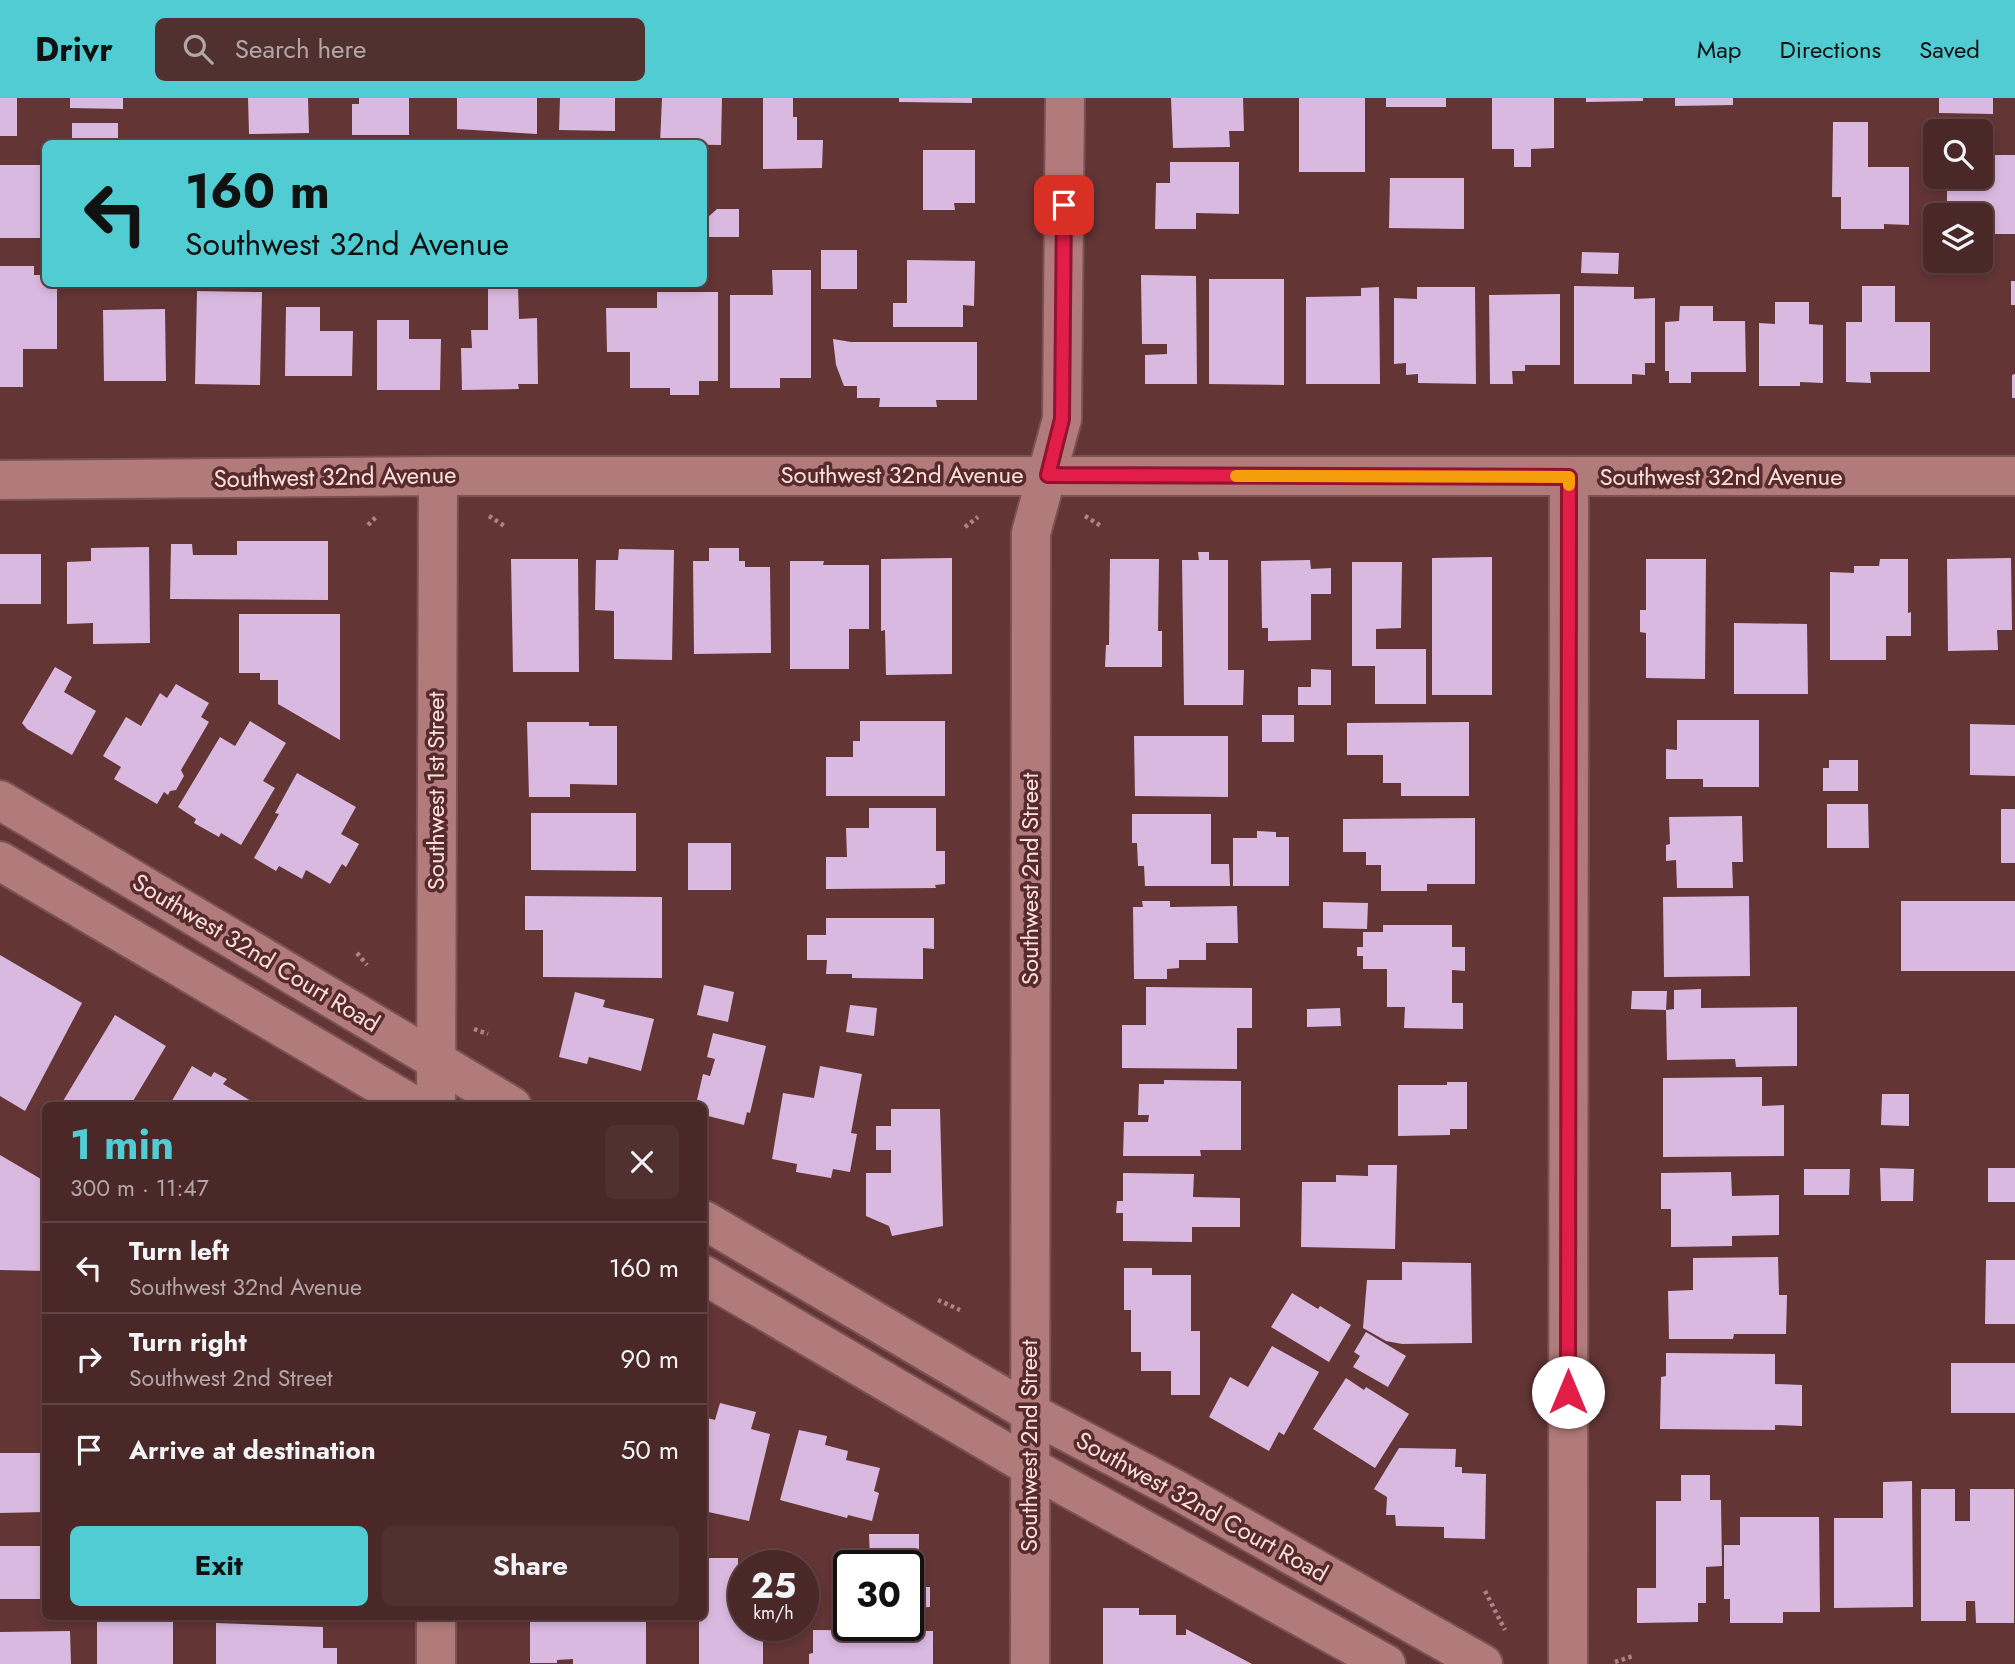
<!DOCTYPE html>
<meta charset="utf-8">
<style>
:root{--surface:#4a2828;--page:#513030;--text:#f1f3f6;--muted:#b2a6a8;--line:#614445;--accent:#51ccd3}
body{margin:0;font-family:Jost,sans-serif;background:var(--page);color:var(--text);height:100vh;display:flex;flex-direction:column;font-size:26px;white-space:nowrap}
*{box-sizing:border-box;margin:0}
p{font-size:23px;color:var(--muted)}
.icon{flex:none;width:38px;height:38px;fill:none;stroke:currentColor;stroke-width:2;stroke-linecap:round;stroke-linejoin:round}
.map{position:relative;flex:1;overflow:hidden}
.sheet{position:absolute;left:42px;top:1004px;width:665px;height:518px;display:flex;flex-direction:column;background:var(--surface);border-radius:10px;box-shadow:0 4px 10px #0003,0 0 0 2px var(--line)}
.sheet>*{flex:none}
.top-card{position:absolute;left:42px;top:42px;width:665px;height:147px;border-radius:10px;box-shadow:0 4px 10px #0003,0 0 0 2px var(--line);background:#51ccd3;color:#111;overflow:hidden}
.tools{position:absolute;left:1923px;top:21px;display:grid;gap:14px}
.tools a{display:grid;place-items:center;width:70px;height:70px;border-radius:10px;background:var(--surface);box-shadow:0 4px 10px #0003,0 0 0 2px var(--line);font-size:35px}
.speed{position:absolute;left:728px;top:1452px;display:flex;gap:14px;font-size:35px;font-weight:700;text-align:center}
.speed>*{display:grid;place-content:center;width:91px;height:91px;border-radius:50%;background:var(--surface);box-shadow:0 4px 10px #0003,0 0 0 2px var(--line);line-height:1}
.speed small{font-size:18px;font-weight:400}
.speed .limit{border:4px solid #111;border-radius:10px;background:#fff;color:#111}
.pin{position:absolute;display:grid;place-items:center;width:60px;height:60px;color:#fff;margin:-30px;border-radius:14px;box-shadow:0 4px 10px #0006}
.me{position:absolute;width:77px;margin:-38px;rotate:0deg;stroke-linejoin:round;filter:drop-shadow(0 0 5px #0008)}
.turn{display:flex;align-items:center;gap:24px;height:147px;padding:0 28px;font-size:32px}
.turn .icon{width:91px;height:91px;stroke-width:2.5}
.turn b{display:block;font-size:49px;line-height:60px}
.round{display:grid;place-items:center;flex:none;width:74px;height:74px;border-radius:10px;background:var(--page)}
.headline{display:flex;align-items:center;justify-content:space-between;height:119px;padding:0 28px}
h1{font-size:42px;font-weight:700;line-height:52px;color:var(--accent)}
.primary-button{display:flex;gap:14px;margin-top:auto;padding:14px 28px}
.primary-button a{flex:1;height:80px;border-radius:10px;background:var(--accent);color:#111;font-size:28px;font-weight:700;line-height:80px;text-align:center}
.primary-button a+a{background:var(--page);color:var(--text)}
ul{padding:0;list-style:none}
li{display:flex;align-items:center;gap:21px;height:91px;padding:0 28px;border-top:2px solid var(--line)}
li div{flex:1}
li b{display:block;font-size:26px}
li em{font-style:normal}
header{display:flex;align-items:center;gap:42px;box-sizing:border-box;height:98px;padding:0 35px;background:var(--accent);color:#111}
header strong{font-size:33px}
nav{display:flex;gap:38px;margin-inline-start:auto;font-size:24px}
.search{width:490px;height:63px;background:var(--page);display:flex;align-items:center;gap:18px;box-sizing:border-box;padding:0 24px;border-radius:10px;color:var(--muted);font-size:26px}
.map>svg:first-child{display:block}
.building{fill:#dab9e1}
.lines{fill:none;stroke-linecap:round;stroke-linejoin:round}
.minor-casing{stroke:#7a5253;stroke-width:42}
.path{stroke:#ab8484;stroke-width:4.5;stroke-dasharray:3.5 3.5;stroke-linecap:butt}
.minor{stroke:#b07b7a;stroke-width:38}
.route-casing{stroke:#92132f;stroke-width:18}
.route{stroke:#e11d48;stroke-width:12}
.slow{stroke:#f59e0b;stroke-width:12}
.labels{text-anchor:middle;stroke-width:7;stroke-linejoin:round;paint-order:stroke}
.street-label{font-size:24px;fill:#fee0df;stroke:#572a2b}
</style>
<header>
<strong>Drivr</strong>
<div class="search"><svg class="icon" aria-label="search" viewBox="0 0 24 24"><circle cx="10" cy="10" r="6"/><path d="M15 15l6 6"/></svg>Search here</div>
<nav><a>Map</a><a>Directions</a><a>Saved</a></nav>
</header>
<div class="map">
<svg width="2015" height="1566" viewBox="0 0 2015 1566">
<rect width="100%" height="100%" fill="#633535"/>
<g class="building">
<rect x="0" y="0" width="17" height="38"/>
<path d="M70,0H123V11L70,10Z"/>
<path d="M248,0H308L309,35L249,36Z"/>
<path d="M359,0H409V37H352V6H359Z"/>
<path d="M457,0H537V36L457,31Z"/>
<path d="M560,0H615V33L559,32Z"/>
<path d="M662,0H722L721,47L660,46Z"/>
<path d="M763,0H793V19H797V42H823L822,70L763,71Z"/>
<path d="M899,0H972V5L899,4Z"/>
<path d="M1171,0H1243L1244,33H1229L1230,49L1173,50Z"/>
<rect x="1299" y="0" width="66" height="74"/>
<rect x="1386" y="0" width="60" height="9"/>
<path d="M1492,0H1554V50L1531,51V69H1514V51H1492Z"/>
<path d="M1586,0H1643V3L1586,4Z"/>
<path d="M1675,0H1733V7L1675,8Z"/>
<path d="M1939,0H1993V16L1939,15Z"/>
<path d="M1833,24H1868V69H1909V127L1884,126V131H1841V99H1832Z"/>
<rect x="72" y="25" width="46" height="21"/>
<path d="M923,52H975V105H954L955,112H923Z"/>
<path d="M1981,57H2015V136H1981V117H1947V79H1981Z"/>
<path d="M1170,64H1239V116L1196,115V131H1155L1156,85H1170Z"/>
<rect x="0" y="67" width="46" height="73"/>
<path d="M1390,80H1464V131L1389,130Z"/>
<path d="M717,111H739V139H707V120Z"/>
<rect x="821" y="152" width="36" height="39"/>
<path d="M1582,154L1619,155L1618,176L1581,175Z"/>
<path d="M907,162L975,163L974,208L963,207V229H893V205H907Z"/>
<path d="M0,168H34V177H46V186H57V251H23V289H0Z"/>
<path d="M772,172H811V280H780V290H730V197H773Z"/>
<path d="M1141,177L1196,178L1197,286H1145V257L1167,256V246H1142Z"/>
<path d="M1209,181H1284V287L1209,286Z"/>
<rect x="2011" y="183" width="4" height="24"/>
<path d="M518,188L519,221L537,220L538,286H518L519,291L462,292L461,250H472L471,232H488V189Z"/>
<path d="M1574,188L1634,189V201L1655,200V265H1645V277L1632,276V286H1574Z"/>
<path d="M1862,188H1895V224H1930V274H1870L1871,285L1846,284V224H1862Z"/>
<path d="M1379,189L1380,286H1306V199L1361,198V190Z"/>
<path d="M1417,189H1475L1476,286L1418,285V276L1406,277V265L1394,266V200L1417,201Z"/>
<path d="M197,193L262,194L260,287L195,286Z"/>
<path d="M657,194H718V283H699V297H670V290H630V254H607L606,210H657Z"/>
<path d="M1560,196V267H1525V273H1512L1513,286H1490L1489,197Z"/>
<path d="M1775,204H1809V226L1823,227V285L1800,284V288H1759V225L1775,226Z"/>
<path d="M1680,208H1713V223H1745L1746,274H1691V285H1669V273H1665V224L1679,223Z"/>
<path d="M286,209H320V233H353L352,278H285Z"/>
<path d="M165,211L166,283H104L103,212Z"/>
<path d="M377,222H409V241H441L440,292H377Z"/>
<path d="M833,241L851,244H977V302H936L937,309H879L880,300H857V288H844L836,267Z"/>
<path d="M2015,276V300H2012V277Z"/>
<path d="M237,443H328V502L170,501L171,446H192L193,457H237Z"/>
<path d="M149,449L150,545L93,546V525L67,526V464L91,463V450Z"/>
<path d="M709,450H739V463H745V469H770L771,555L694,556L693,463H709Z"/>
<path d="M619,451L674,452L672,562L614,561V513L595,512L596,462H618Z"/>
<path d="M1198,454H1209V462H1228V572H1244L1243,607H1184L1182,462H1199Z"/>
<rect x="0" y="456" width="41" height="50"/>
<path d="M1492,459V597H1432V460Z"/>
<path d="M952,460V576L886,577L885,532L881,533V461Z"/>
<path d="M2011,460L2012,532H1997L1998,552L1948,553L1947,461Z"/>
<path d="M511,461H578L579,574H513Z"/>
<path d="M1110,461H1159L1158,533H1162V569H1105L1106,547H1109Z"/>
<path d="M1646,461H1706L1705,581L1646,580V535L1640,534V512H1646Z"/>
<path d="M1880,461H1908V515L1911,514V538H1886V562H1830V474L1854,475V468H1879Z"/>
<path d="M1310,462L1311,471L1331,470V496H1311V542L1268,543V530H1262L1261,463Z"/>
<path d="M790,463H824L823,467H869V531H849V571H790Z"/>
<path d="M1352,464H1402L1401,530L1376,531V551H1426V606H1375V568H1352Z"/>
<path d="M239,516H340V642L278,606V582H260V575H239Z"/>
<path d="M1734,525L1807,526L1808,596H1734Z"/>
<path d="M55,569L72,579L64,594L96,613L72,657L27,631L22,625Z"/>
<path d="M1311,571L1331,572V607H1298V589H1311Z"/>
<path d="M176,586L209,605L201,619L209,624L181,672L184,678L176,692L170,693L168,697L164,694L157,706L114,681L121,669L103,658L126,619L141,628L160,595L167,600Z"/>
<rect x="1262" y="617" width="32" height="27"/>
<path d="M1677,622H1759V689H1703V681H1666V651L1677,652Z"/>
<path d="M250,623L286,645L263,683L275,690L241,747L221,735L219,739L194,725L196,721L178,709L220,639L235,648Z"/>
<path d="M860,623H945V698H826V659H853V643H860Z"/>
<path d="M527,624H589V628H617V687L570,686V699H529Z"/>
<path d="M1469,624V698H1401V685H1383V657H1347V625Z"/>
<path d="M1970,626L2015,627V678L1970,677Z"/>
<path d="M1134,638H1228V699L1135,698Z"/>
<path d="M1829,662H1858V693H1823V670H1829Z"/>
<path d="M297,675L356,709L341,736L359,746L346,769L342,766L330,786L306,772L302,781L279,768L276,773L254,760L279,716L275,715Z"/>
<path d="M1827,706H1868L1869,750H1827Z"/>
<path d="M869,710H936V753H945V786L935,787L936,790L826,791V759H847L846,730H869Z"/>
<rect x="2001" y="711" width="14" height="54"/>
<path d="M531,715H636V773L531,772Z"/>
<path d="M1132,716H1211V766H1229L1230,788H1145L1144,768H1138L1137,745H1132Z"/>
<path d="M1742,718L1743,764H1732L1733,790H1677L1676,762L1666,763V747L1670,746L1669,719Z"/>
<path d="M1475,720V786H1427V793H1381V767H1366V754H1343V721Z"/>
<path d="M1257,733L1276,734V739H1289V788H1233V740H1257Z"/>
<rect x="688" y="745" width="43" height="47"/>
<path d="M525,798L662,799V880L543,879V832H525Z"/>
<path d="M1749,798L1750,878L1664,879L1663,799Z"/>
<path d="M1142,803H1170V809L1237,808L1238,845H1206V862H1179V870L1167,871V881H1134L1133,809H1143Z"/>
<rect x="1901" y="803" width="114" height="70"/>
<path d="M1323,804L1368,805L1367,831L1323,830Z"/>
<path d="M826,820H934V851L923,850V881L852,880V876H826L827,862H807V837H826Z"/>
<path d="M1383,827H1452V849H1465V873L1452,872V905H1463V931L1404,930L1405,909H1387V871H1363V858H1357V849H1363V834H1383Z"/>
<path d="M0,857L82,905L25,1013L0,998Z"/>
<path d="M704,887L734,894L728,924L697,917Z"/>
<path d="M1146,889L1252,890V930H1237V971L1122,970V927H1146Z"/>
<path d="M1701,891V910L1797,909V968L1736,969L1735,961L1667,962L1666,912L1631,911L1632,893H1667L1666,912L1674,911V892Z"/>
<path d="M575,894L605,902L603,909L654,921L641,973L589,959L587,966L559,959Z"/>
<path d="M850,907L877,910L874,938L846,934Z"/>
<path d="M1340,910L1341,928L1307,929V911Z"/>
<path d="M115,917L166,948L130,1008H60Z"/>
<path d="M713,935L766,948L750,1015L747,1014L744,1027L704,1017V1008H700L701,1003L697,1002L703,976L710,978L715,961L707,959Z"/>
<path d="M192,968L211,979L214,974L227,981L223,986L251,1003L248,1008H169Z"/>
<path d="M820,968L862,976L851,1035L857,1036L850,1074L833,1071L831,1080L796,1074L797,1066L772,1061L783,995L814,1000Z"/>
<path d="M1762,979V1008L1784,1007V1058L1663,1059V980Z"/>
<path d="M1164,982L1241,983V1052H1200L1201,1058H1123L1124,1024H1148L1149,1017H1138L1139,986H1164Z"/>
<path d="M1447,984H1467V1031H1450V1037L1398,1038V987H1447Z"/>
<path d="M1882,996H1909V1028L1881,1027Z"/>
<path d="M891,1011H940L943,1128L892,1138L889,1128L866,1118V1075H891V1052H876V1028H891Z"/>
<path d="M0,1057L46,1084V1173L0,1172Z"/>
<path d="M1368,1067H1397L1395,1151L1301,1149L1302,1084H1336V1077L1368,1078Z"/>
<path d="M1880,1070L1914,1071L1913,1103H1881Z"/>
<rect x="1988" y="1070" width="27" height="34"/>
<path d="M1804,1071H1850L1849,1097H1804Z"/>
<path d="M1731,1074L1732,1098L1779,1097V1137L1732,1138V1148L1671,1149V1111H1661V1075Z"/>
<path d="M1123,1075L1194,1076L1193,1099L1240,1100V1129H1192V1144L1123,1143V1115H1116L1117,1103H1123Z"/>
<path d="M1778,1159L1779,1197H1787L1786,1236H1734L1733,1241H1669L1668,1193L1693,1192V1160Z"/>
<path d="M1986,1162H2015V1226H1985Z"/>
<path d="M1402,1164L1471,1165L1472,1245L1402,1246L1386,1243L1363,1230L1367,1182H1402Z"/>
<path d="M1124,1170H1152V1177H1191V1233H1200V1297H1171V1273H1141V1254H1131V1212H1124Z"/>
<path d="M1292,1195L1318,1211L1320,1208L1351,1227L1329,1264L1271,1229Z"/>
<path d="M1366,1234L1406,1258L1388,1289L1353,1269L1360,1258L1354,1254Z"/>
<path d="M1272,1248L1319,1274L1284,1337L1279,1334L1269,1353L1209,1319L1230,1279L1248,1289Z"/>
<path d="M1666,1255L1775,1256V1286L1802,1287V1328L1775,1327V1332L1660,1331L1661,1279L1666,1278Z"/>
<rect x="1951" y="1265" width="64" height="50"/>
<path d="M1346,1280L1364,1292L1366,1289L1409,1316L1375,1370L1313,1331Z"/>
<path d="M720,1305L756,1314L751,1331L770,1336L749,1423L704,1413L706,1390H704V1319L715,1322Z"/>
<path d="M799,1332L827,1338L825,1347L848,1353L846,1362L880,1370L874,1393L879,1395L872,1423L848,1417L847,1420L780,1402Z"/>
<path d="M1399,1350L1456,1351L1455,1369H1462V1375L1486,1376L1485,1441L1444,1440V1429L1396,1428L1395,1417H1386L1387,1399L1374,1391Z"/>
<path d="M0,1355H46V1414L0,1415Z"/>
<path d="M1681,1377H1710V1402H1721L1722,1468L1706,1469V1505H1698V1524L1637,1525V1490H1656V1403H1681Z"/>
<path d="M1912,1383L1913,1509L1834,1510V1420H1883V1384Z"/>
<path d="M1921,1391H1955V1423H1970V1391H2014V1525H1976L1975,1503H1966V1523H1921Z"/>
<path d="M1740,1419H1819L1820,1514H1783V1525H1730V1501H1724V1447H1740Z"/>
<path d="M869,1436H919V1489H930V1509L908,1510V1468H849V1500H838V1462H870Z"/>
<rect x="0" y="1448" width="46" height="53"/>
<path d="M704,1460H738V1477H744V1528H763V1566H699V1519H704Z"/>
<path d="M1103,1510H1139V1517H1176V1537H1186V1531L1252,1566H1103Z"/>
<rect x="97" y="1519" width="76" height="47"/>
<path d="M530,1519H646V1566H573V1561L557,1562V1565H530Z"/>
<path d="M216,1525L323,1529V1550H337V1566H216Z"/>
<path d="M813,1532L933,1533V1566H809V1556L813,1555Z"/>
<path d="M70,1533L71,1566H0V1534Z"/>
</g>
<g class="lines">
<g class="minor-casing">
<g id="minor">
<path d="M0,382L438,378H2015"/>
<path d="M0,702L512,1008"/>
<path d="M0,763L415,1008"/>
<path d="M436,1008L438,378"/>
<path d="M704,1122L1029,1314L1175,1391L1483,1566"/>
<path d="M704,1177L1029,1368L1386,1566"/>
<path d="M436,1566V1519"/>
<path d="M1030,1566L1031,435L1062,321L1065,0"/>
<path d="M1568,1566L1569,379"/>
</g>
</g>
<g class="path">
<path d="M489,418L506,429"/>
<path d="M1085,418L1101,428"/>
<path d="M368,427L376,419"/>
<path d="M965,429L978,419"/>
<path d="M357,855L367,867"/>
<path d="M474,931L488,936"/>
<path d="M938,1202L960,1212"/>
<path d="M1485,1493L1505,1532"/>
<path d="M1615,1564L1633,1558"/>
</g>
<use href="#minor" class="minor"/>
</g>
<g class="lines">
<g class="route-casing">
<path id="route" d="M1064,107L1062,321L1048,377L1569,379L1568,1294"/>
</g>
<use href="#route" class="route"/>
<path class="slow" d="M1236,378L1569,379V387"/>
</g>
<g class="labels">
<g class="street-label">
<text x="902" y="385">Southwest 32nd Avenue</text>
<text transform="translate(335 379) rotate(-1)" y="8">Southwest 32nd Avenue</text>
<text x="1721" y="387">Southwest 32nd Avenue</text>
<text transform="translate(436 693) rotate(-90)" y="8">Southwest 1st Street</text>
<text transform="translate(1030 781) rotate(-90)" y="8">Southwest 2nd Street</text>
<text transform="translate(256 855) rotate(31)" y="8">Southwest 32nd Court Road</text>
<text transform="translate(1029 1348) rotate(-90)" y="8">Southwest 2nd Street</text>
<text transform="translate(1202 1409) rotate(29)" y="8">Southwest 32nd Court Road</text>
</g>
</g>
</svg>
<div class="tools">
<a><svg class="icon" aria-label="search" viewBox="0 0 24 24"><circle cx="10" cy="10" r="6"/><path d="M15 15l6 6"/></svg></a>
<a><svg class="icon" aria-label="layers" viewBox="0 0 24 24"><path d="M12 4l9 5-9 5-9-5zM3 14l9 5 9-5"/></svg></a>
</div>
<div class="speed"><div>25<small>km/h</small></div><div class="limit">30</div></div>
<div class="pin" style="left:1064px;top:107px;background:#d93025"><svg class="icon" aria-label="arrive" viewBox="0 0 24 24"><path d="M6 21V4h12l-3 4 3 4H6"/></svg></div>
<svg class="me" style="left:1568px;top:1294px" viewBox="-20 -20 40 40"><circle r="19" fill="#fff"/><path d="M0-13L10 11 0 6-10 11z" fill="#e11d48"/></svg>
<div class="top-card">
<div class="turn"><svg class="icon" aria-label="left" viewBox="0 0 24 24"><path d="M17 20v-9H6M10 6l-5 5 5 5"/></svg><div><b>160 m</b>Southwest 32nd Avenue</div></div>
</div>
<section class="sheet">
<div class="headline"><div><h1>1 min</h1><p>300 m · 11:47</p></div><a class="round"><svg class="icon" aria-label="close" viewBox="0 0 24 24"><path d="M6 6l12 12M18 6L6 18"/></svg></a></div>
<ul>
<li><svg class="icon" aria-label="left" viewBox="0 0 24 24"><path d="M17 20v-9H6M10 6l-5 5 5 5"/></svg><div><b>Turn left</b><p>Southwest 32nd Avenue</p></div><em>160 m</em></li>
<li><svg class="icon" aria-label="right" viewBox="0 0 24 24"><path d="M7 20v-9h11M14 6l5 5-5 5"/></svg><div><b>Turn right</b><p>Southwest 2nd Street</p></div><em>90 m</em></li>
<li><svg class="icon" aria-label="arrive" viewBox="0 0 24 24"><path d="M6 21V4h12l-3 4 3 4H6"/></svg><div><b>Arrive at destination</b></div><em>50 m</em></li>
</ul>
<div class="primary-button"><a>Exit</a><a>Share</a></div>
</section>
</div>
